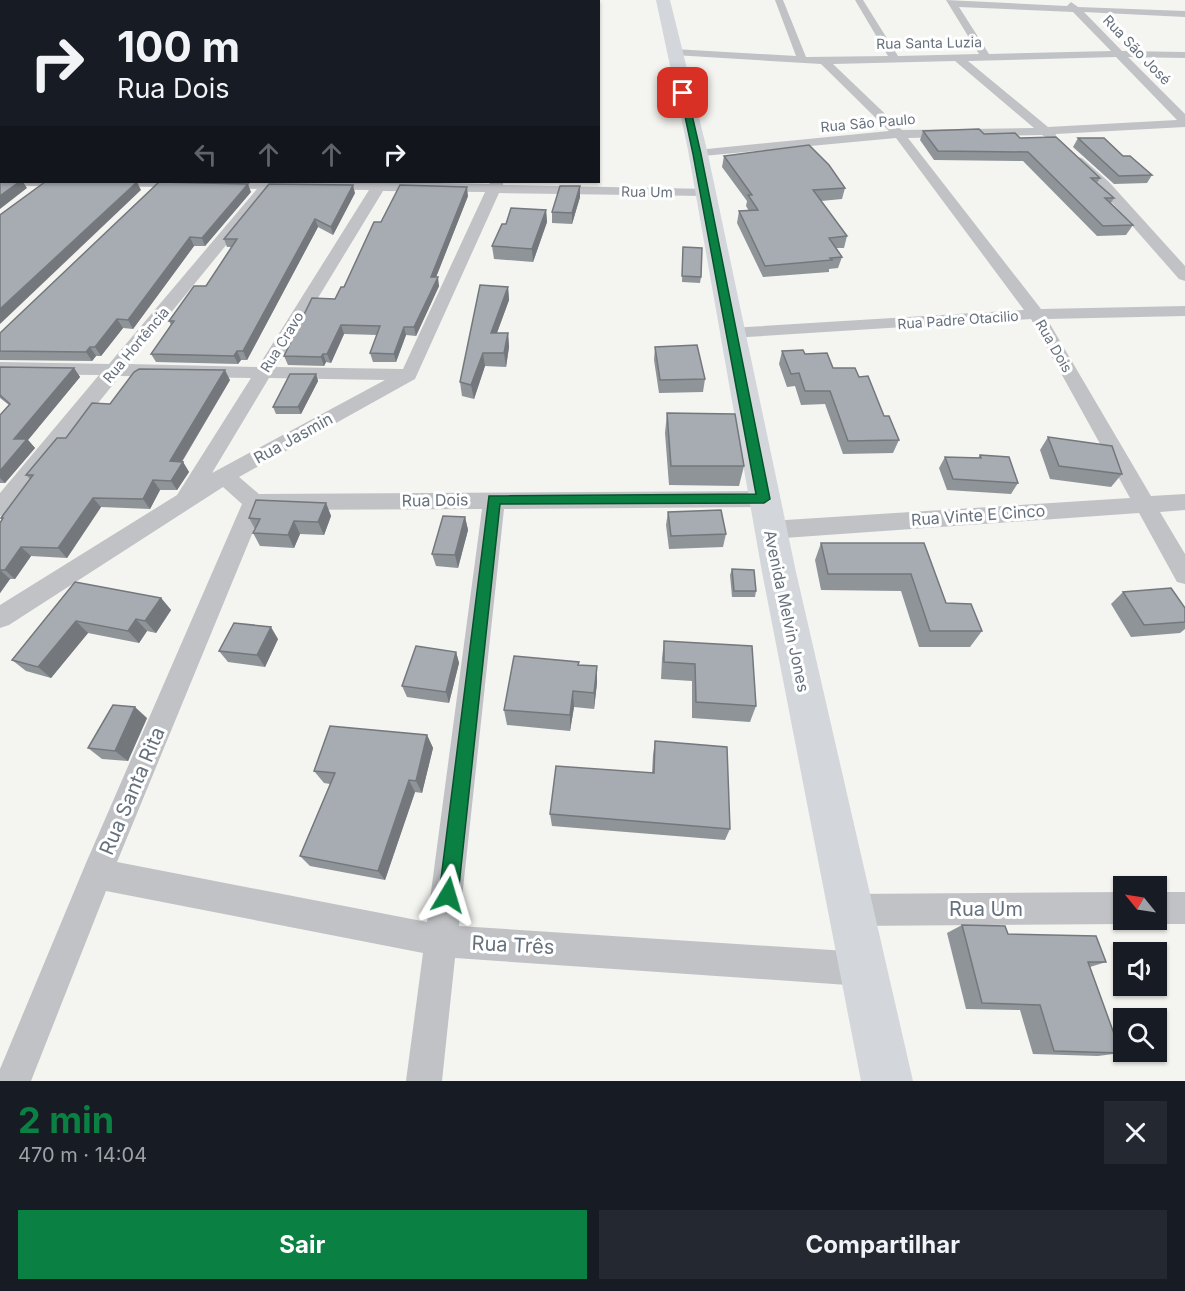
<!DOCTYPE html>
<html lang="pt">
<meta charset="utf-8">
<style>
:root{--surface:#171b24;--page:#242831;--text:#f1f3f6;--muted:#9ea1a6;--accent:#0b8043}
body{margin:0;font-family:Inter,sans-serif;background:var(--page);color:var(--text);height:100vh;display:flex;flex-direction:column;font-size:22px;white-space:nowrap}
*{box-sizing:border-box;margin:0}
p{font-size:20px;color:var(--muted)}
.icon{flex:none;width:33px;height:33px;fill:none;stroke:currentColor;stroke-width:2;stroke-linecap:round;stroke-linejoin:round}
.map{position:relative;height:1081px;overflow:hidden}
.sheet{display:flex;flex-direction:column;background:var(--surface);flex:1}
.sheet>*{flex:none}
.guide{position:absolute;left:0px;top:0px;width:600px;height:183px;box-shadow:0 2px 4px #0004;background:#171b24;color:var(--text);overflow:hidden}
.needle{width:39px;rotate:300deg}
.buttons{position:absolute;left:1113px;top:876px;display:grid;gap:12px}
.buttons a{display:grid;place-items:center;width:54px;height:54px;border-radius:0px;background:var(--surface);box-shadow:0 2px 4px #0004;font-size:30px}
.pin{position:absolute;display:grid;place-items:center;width:51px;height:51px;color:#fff;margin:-26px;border-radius:12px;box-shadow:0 3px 9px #0006}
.me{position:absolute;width:66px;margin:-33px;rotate:7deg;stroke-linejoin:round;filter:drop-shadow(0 0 4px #0008)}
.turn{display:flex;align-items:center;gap:21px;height:126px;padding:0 18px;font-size:27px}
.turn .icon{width:78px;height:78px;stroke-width:2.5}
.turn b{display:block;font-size:42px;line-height:51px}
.lanes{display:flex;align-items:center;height:57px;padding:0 18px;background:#0003;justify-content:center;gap:30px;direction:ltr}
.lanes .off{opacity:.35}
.round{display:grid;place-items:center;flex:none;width:63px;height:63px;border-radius:0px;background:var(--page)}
.summary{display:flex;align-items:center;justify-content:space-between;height:102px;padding:0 18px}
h1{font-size:36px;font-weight:700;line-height:45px;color:var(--accent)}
.primary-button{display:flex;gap:12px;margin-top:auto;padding:12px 18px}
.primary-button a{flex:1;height:69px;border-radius:0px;background:var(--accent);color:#fff;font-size:24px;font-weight:700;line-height:69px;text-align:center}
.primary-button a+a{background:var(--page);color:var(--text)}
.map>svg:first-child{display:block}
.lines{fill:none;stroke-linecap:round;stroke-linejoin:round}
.street{fill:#c0c2c5;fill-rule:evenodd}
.secondary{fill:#d3d7db;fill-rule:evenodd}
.wall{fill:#8f9499}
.shaded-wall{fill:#74787d}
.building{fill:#a6acb2;stroke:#74787d;stroke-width:1.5}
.route{fill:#0b8043;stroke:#07532c;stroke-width:1.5}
.labels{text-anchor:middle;stroke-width:6;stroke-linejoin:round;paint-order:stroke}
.far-street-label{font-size:14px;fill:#66717e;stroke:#fff}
.street-label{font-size:16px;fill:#66717e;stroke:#fff}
.near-street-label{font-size:20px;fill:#66717e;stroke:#fff}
</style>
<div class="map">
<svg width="1185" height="1081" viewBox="0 0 1185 1081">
<rect width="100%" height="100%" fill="#f4f4f0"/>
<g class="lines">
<g class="street">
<path d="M193,0H202L192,2Z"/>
<path d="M261,0H270L260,2Z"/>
<path d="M334,0H342L333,2Z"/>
<path d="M403,0H411L402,2Z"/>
<path d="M476,0H484L475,2Z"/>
<path d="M550,0H558L549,2Z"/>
<path d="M775,0H783L806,57L888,56L855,0H863L898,56L979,54L946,0L1067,6L1071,2L1078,7L1185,11V17L1084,12L1122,51L1185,52V58L1128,57L1185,114V127L1056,134L1055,139L1051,140L1042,135L908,138L1041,309L1185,306V316L1047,319L1151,496L1185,494V510L1160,512L1185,554V584L1177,582L1139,513L770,539L762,536L759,530L762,524L770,521L1130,498L1031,319L731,338L725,337L722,333L725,329L731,328L1024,310L896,138L692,157L691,154L697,150L889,131L821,64L674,55L669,52L674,49L796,56ZM959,7L1073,12L1111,51L989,54ZM1116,57L1177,120L1048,127L968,61ZM955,61L1034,128L902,130L833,64Z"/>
<path d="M1077,157L1082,158L1109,182L1185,266V281L1179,279L1099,188L1072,164L1070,161Z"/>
<path d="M7,182H82L75,186H14Z"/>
<path d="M102,182H387L489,184L491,182H503V185L709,189L711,192L709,195L704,196L499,193L415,379L239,477L259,494L764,491L772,493L775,499L772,505L764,507L504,509L459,926L862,952L874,957L879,969L874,981L862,986L455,958L442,1081H406L423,953L106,891L31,1081H0V1069L86,863L242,504L223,487L9,625L0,628V605L177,495L251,378L120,376L8,514L0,516V493L99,375L0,374V362L109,364L257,189L108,186L103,185ZM272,189L369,190L258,367L129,364ZM383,191L485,192L403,369L276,367ZM269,378L385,380L212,473ZM482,509L427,922L117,862L262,510Z"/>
<path d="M1124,892V920H1134L1124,924L849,926L838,921L833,910L838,899L849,894Z"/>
<path d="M1156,892H1185V924H1156L1146,920H1156Z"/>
</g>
<g class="secondary">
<path d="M60,0H81L59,2Z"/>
<path d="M656,0H670L707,150L796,572L913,1081H861L762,572L688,150Z"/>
</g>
</g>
<g class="wall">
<path d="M923,131L984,134L1020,138L1100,178L1097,183L1114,198L1111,203L1133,225L1126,235L1097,236L1023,161L934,160L920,140Z"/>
<path d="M1078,138L1123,156L1152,175L1147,183L1114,184L1073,147Z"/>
<path d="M724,156L845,188L842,199L821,201L847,236L844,248H836L842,257L838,268L829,269V272L763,277L737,223L739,211H749L746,206L747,201L722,167Z"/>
<path d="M525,182H554V183Z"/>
<path d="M580,186V197L572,224L552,223V212Z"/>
<path d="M251,192L205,246H194L133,329L123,328L101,356H96L92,361L0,360V333Z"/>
<path d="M355,193L333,235L318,227L247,360H241L238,364L156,362L151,354L171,325L169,321L206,286L231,247H227L224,239Z"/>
<path d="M468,196L436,277L439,286L416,336L406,335L396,362H373L370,353L377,335L344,334L331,363L326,362L324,366L288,365L284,356L335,299L344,287L381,222Z"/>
<path d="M546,210L547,222L533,262L494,259L492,246L506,224Z"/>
<path d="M683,247L701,277L700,283L682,282Z"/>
<path d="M508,287L509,300L497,333H508L509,347L506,367L485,366L474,399L462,396L460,382Z"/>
<path d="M655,347L705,379L703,392L659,393L654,360Z"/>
<path d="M782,351L805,354L833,368L859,377L899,440L893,453L843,454L825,404L801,405L795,386L787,387L779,364Z"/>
<path d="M0,367L74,368L80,377L28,440L35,448L5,483H0V415L9,405L0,398Z"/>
<path d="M316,374L318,381L301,414H276L273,407Z"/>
<path d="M230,380L182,462H183L189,472L177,490H160L150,509L101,507L67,558L31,556L15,579H10L0,593V523L2,520L1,518L30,479L26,475L66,438L110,404Z"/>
<path d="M667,413L744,466L739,486L669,485L665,433Z"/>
<path d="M1048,437L1122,474L1111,487L1050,479L1040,450Z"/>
<path d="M980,455L1018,483L1011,494L947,490L939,468L945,457L978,458Z"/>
<path d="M326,503L331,516L324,535L300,534L294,548L260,546L253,533L255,529L249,518Z"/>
<path d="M668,512L726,534L723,547L669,549L666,525Z"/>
<path d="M465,517L468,530L458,568L436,566L432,554Z"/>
<path d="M821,543H924L946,603L982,631L970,647H919L901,591L821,590L815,560Z"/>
<path d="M732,569L756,591L755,597H732L730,575Z"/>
<path d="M75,582L161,598L171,610L156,633L147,631L139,643L88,633L51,678L26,671L12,660Z"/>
<path d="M1123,592L1185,608V629L1180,633L1131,637L1111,604Z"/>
<path d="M278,639L265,667L228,662L219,651Z"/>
<path d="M664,641L756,706L750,722L692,718V681L661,679L662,658Z"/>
<path d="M456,652L459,663L449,703L407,697L402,686Z"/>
<path d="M579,665L597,683L594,709L574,707L570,731L507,725L504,710Z"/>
<path d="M147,718L128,761L102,759L88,748Z"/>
<path d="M427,735L433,748L422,793L415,792L385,880L310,866L300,856L330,784L324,783L314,771Z"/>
<path d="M655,741L730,829L725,840L552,826L550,814L652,773L653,755Z"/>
<path d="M962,925L1008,934L1106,962L1090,967L1121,1053L1098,1056L1033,1054L1020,1010L966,1009L947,933Z"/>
</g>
<g class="shaded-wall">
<path d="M175,0H186L184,2H173Z"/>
<path d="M19,182H23L27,188L0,209V196Z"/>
<path d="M137,182L141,190L0,324V309Z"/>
<path d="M248,184L251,192L205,246L202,238Z"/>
<path d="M353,185L355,193L333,235L331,227Z"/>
<path d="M580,186V197L572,224V213Z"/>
<path d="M467,187L468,196L433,285L431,277Z"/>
<path d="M546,210L547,222L533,262L532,249Z"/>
<path d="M315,219L318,227L247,360L243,351Z"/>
<path d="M190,237L194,246L133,329L128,320Z"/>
<path d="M438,277L439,286L416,336L414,327Z"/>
<path d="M508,287L509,300L492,346L491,333Z"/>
<path d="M117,319L123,328L101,356L95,347Z"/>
<path d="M341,325L344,334L331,363L327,354Z"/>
<path d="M404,327L406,335L396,362L394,354Z"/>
<path d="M508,333L509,347L506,367L504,353Z"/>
<path d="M90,347L96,356L92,361L86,352Z"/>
<path d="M237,351L241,360L238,364L234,356Z"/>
<path d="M483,353L485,366L474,399L471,385Z"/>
<path d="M323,354L326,362L324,366L321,357Z"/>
<path d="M74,368L80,377L28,440L35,448L5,483L0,478V471L14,439Z"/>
<path d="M225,370L230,380L176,471L170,461Z"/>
<path d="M316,374L318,381L301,414L298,407Z"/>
<path d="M183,462L189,472L177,490L171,481Z"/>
<path d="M153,480L160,490L150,509L143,499Z"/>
<path d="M93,498L101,507L67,558L58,548Z"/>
<path d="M326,503L331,516L324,535L318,522Z"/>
<path d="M465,517L468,530L458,568L455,555Z"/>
<path d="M294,521L300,534L294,548L288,535Z"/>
<path d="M21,547L31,556L15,579L5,570Z"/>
<path d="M0,570L10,579L0,593Z"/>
<path d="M161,598L171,610L156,633L145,621Z"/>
<path d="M136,619L147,631L139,643L128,631Z"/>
<path d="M76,621L88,633L51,678L38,667Z"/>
<path d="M271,627L278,639L265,667L257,655Z"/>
<path d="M456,652L459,663L449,703L446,692Z"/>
<path d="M597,666V683L594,709V693Z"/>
<path d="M573,691L574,707L570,731V715Z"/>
<path d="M135,707L147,718L128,761L115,751Z"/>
<path d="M427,735L433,748L422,793L416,781Z"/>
<path d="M409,780L415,792L385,880L378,871Z"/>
</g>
<g class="building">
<path d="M97,0H175L173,2H97Z"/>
<path d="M0,13H2V182H19L0,196Z"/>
<path d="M979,129L984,134L1015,133L1020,138L1056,137L1100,178H1091L1114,198H1105L1133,225L1103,226L1028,152L938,151L923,131Z"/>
<path d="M1078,138H1104L1123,156H1130L1152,175L1119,176Z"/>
<path d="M809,145L829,165L845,188L813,190L847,236L829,238L842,257L830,258L832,260L765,266L739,211L758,210L748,195H752L724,156Z"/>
<path d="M45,182H137L0,309V215Z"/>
<path d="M159,182L248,184L202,238L190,237L128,320L117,319L95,347H90L86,352L0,351V333Z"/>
<path d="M269,184L353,185L331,227L315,219L243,351H237L234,356L151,354L174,321H169L194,286H206L237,239H224Z"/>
<path d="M400,185L467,187L431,277H438L414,327H404L394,354L370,353L380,326L341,325L327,354H323L321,357L284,356L312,298L335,299L341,287H344L374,222H381Z"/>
<path d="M560,186H580L572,213L552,212Z"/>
<path d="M511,208L546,210L532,249L492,246L502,224H506Z"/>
<path d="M683,247L702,248L701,277L682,276Z"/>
<path d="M480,285L508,287L491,333H508L504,353H483L471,385L460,382Z"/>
<path d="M697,345L705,379L660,380L655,347Z"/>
<path d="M803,350L805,354L827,353L833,368H855L859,377L868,376L884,416H889L899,440L848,441L830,391H805L799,373L791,374L782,351Z"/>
<path d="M0,367L74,368L14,439H27L0,471V415L10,404L0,395Z"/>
<path d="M139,369L225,370L170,461L183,462L171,481L153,480L143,499L93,498L58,548L21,547L5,570H0V523L3,518H1L33,475H26L57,438H66L92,403L110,404L134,372Z"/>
<path d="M290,374H316L298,407H273Z"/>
<path d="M667,413L735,414L744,466H671Z"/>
<path d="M1048,437L1112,446L1122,474L1059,466Z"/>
<path d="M980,455L1009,457L1018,483L953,479L945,457L981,458Z"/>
<path d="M256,500L326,503L318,522L294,521L288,535L253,533L260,519L249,518Z"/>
<path d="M721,510L726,534L671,536L668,512Z"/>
<path d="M443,516L465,517L455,555L432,554Z"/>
<path d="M821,543H924L946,603L971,604L982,631H930L911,574H828Z"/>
<path d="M732,569L754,570L756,591H734Z"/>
<path d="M75,582L161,598L145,621L136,619L128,631L76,621L38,667L12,660Z"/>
<path d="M1171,588L1185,608V622L1144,625L1123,592Z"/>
<path d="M234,623L271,627L257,655L219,651Z"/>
<path d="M664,641L752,646L756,706L696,702L695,664L664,662Z"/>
<path d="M416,646L456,652L446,692L402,686Z"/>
<path d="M514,656L579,662L578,665L597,666L594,693L573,691L570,715L504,710Z"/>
<path d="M113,705L135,707L115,751L88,748Z"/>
<path d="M330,726L427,735L416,781L409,780L378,871L300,856L335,773L314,771Z"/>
<path d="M655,741L727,747L730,829L550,814L556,766L654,773Z"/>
<path d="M962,925L1005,926L1008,934L1096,936L1106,962H1088L1121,1053L1054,1051L1040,1005L982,1003Z"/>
</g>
<path class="route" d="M683,91L687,93L701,154L770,499L764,503L500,504L458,895L455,902L448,904L441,902L439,895L489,496L756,494L693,154L680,93Z"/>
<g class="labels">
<g class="far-street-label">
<text transform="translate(929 43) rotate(-1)" y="5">Rua Santa Luzia</text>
<text transform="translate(1137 50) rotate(46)" y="5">Rua São José</text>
<text transform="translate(868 123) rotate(-5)" y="5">Rua São Paulo</text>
<text transform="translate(647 192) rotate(1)" y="5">Rua Um</text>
<text transform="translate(958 320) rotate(-4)" y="5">Rua Padre Otacilio</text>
<text transform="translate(282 342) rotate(-58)" y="5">Rua Cravo</text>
<text transform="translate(136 345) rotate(-50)" y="5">Rua Hortência</text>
<text transform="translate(1054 346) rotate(60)" y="5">Rua Dois</text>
</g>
<g class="street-label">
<text transform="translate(293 438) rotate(-29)" y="6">Rua Jasmin</text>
<text transform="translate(435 500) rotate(-1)" y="6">Rua Dois</text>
<text transform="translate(978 515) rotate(-4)" y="6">Rua Vinte E Cinco</text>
<text transform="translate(787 611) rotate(78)" y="6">Avenida Melvin Jones</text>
</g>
<g class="near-street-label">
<text transform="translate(132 791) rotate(-67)" y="7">Rua Santa Rita</text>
<text x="986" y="916">Rua Um</text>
<text transform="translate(513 945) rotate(3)" y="7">Rua Três</text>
</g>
</g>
</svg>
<div class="buttons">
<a><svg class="needle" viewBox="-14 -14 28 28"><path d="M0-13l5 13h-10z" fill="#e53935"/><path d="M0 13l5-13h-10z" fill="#9ea1a6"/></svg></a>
<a><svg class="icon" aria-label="sound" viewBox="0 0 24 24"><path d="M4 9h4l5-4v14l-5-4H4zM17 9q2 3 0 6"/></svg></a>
<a><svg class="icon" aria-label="search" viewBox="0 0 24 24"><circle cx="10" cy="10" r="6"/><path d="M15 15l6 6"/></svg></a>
</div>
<div class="pin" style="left:683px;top:93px;background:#d93025"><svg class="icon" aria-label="arrive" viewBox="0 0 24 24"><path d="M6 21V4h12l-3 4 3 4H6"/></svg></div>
<svg class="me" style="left:448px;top:895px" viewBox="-20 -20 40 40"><path d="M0-17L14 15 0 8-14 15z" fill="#0b8043" stroke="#fff" stroke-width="4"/></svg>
<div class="guide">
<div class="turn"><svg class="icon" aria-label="right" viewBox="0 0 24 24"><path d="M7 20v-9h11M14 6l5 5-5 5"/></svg><div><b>100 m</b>Rua Dois</div></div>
<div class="lanes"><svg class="icon off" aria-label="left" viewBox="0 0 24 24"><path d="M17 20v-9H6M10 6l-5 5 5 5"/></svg><svg class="icon off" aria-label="ahead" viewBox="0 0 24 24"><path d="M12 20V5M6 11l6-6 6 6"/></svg><svg class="icon off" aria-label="ahead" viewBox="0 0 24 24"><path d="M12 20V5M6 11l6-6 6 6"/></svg><svg class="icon" aria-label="right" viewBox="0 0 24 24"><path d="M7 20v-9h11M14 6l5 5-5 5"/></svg></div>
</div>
</div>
<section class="sheet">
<div class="summary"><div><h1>2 min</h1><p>470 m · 14:04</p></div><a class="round"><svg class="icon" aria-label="close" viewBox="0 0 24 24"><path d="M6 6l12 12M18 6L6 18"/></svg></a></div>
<div class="primary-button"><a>Sair</a><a>Compartilhar</a></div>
</section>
